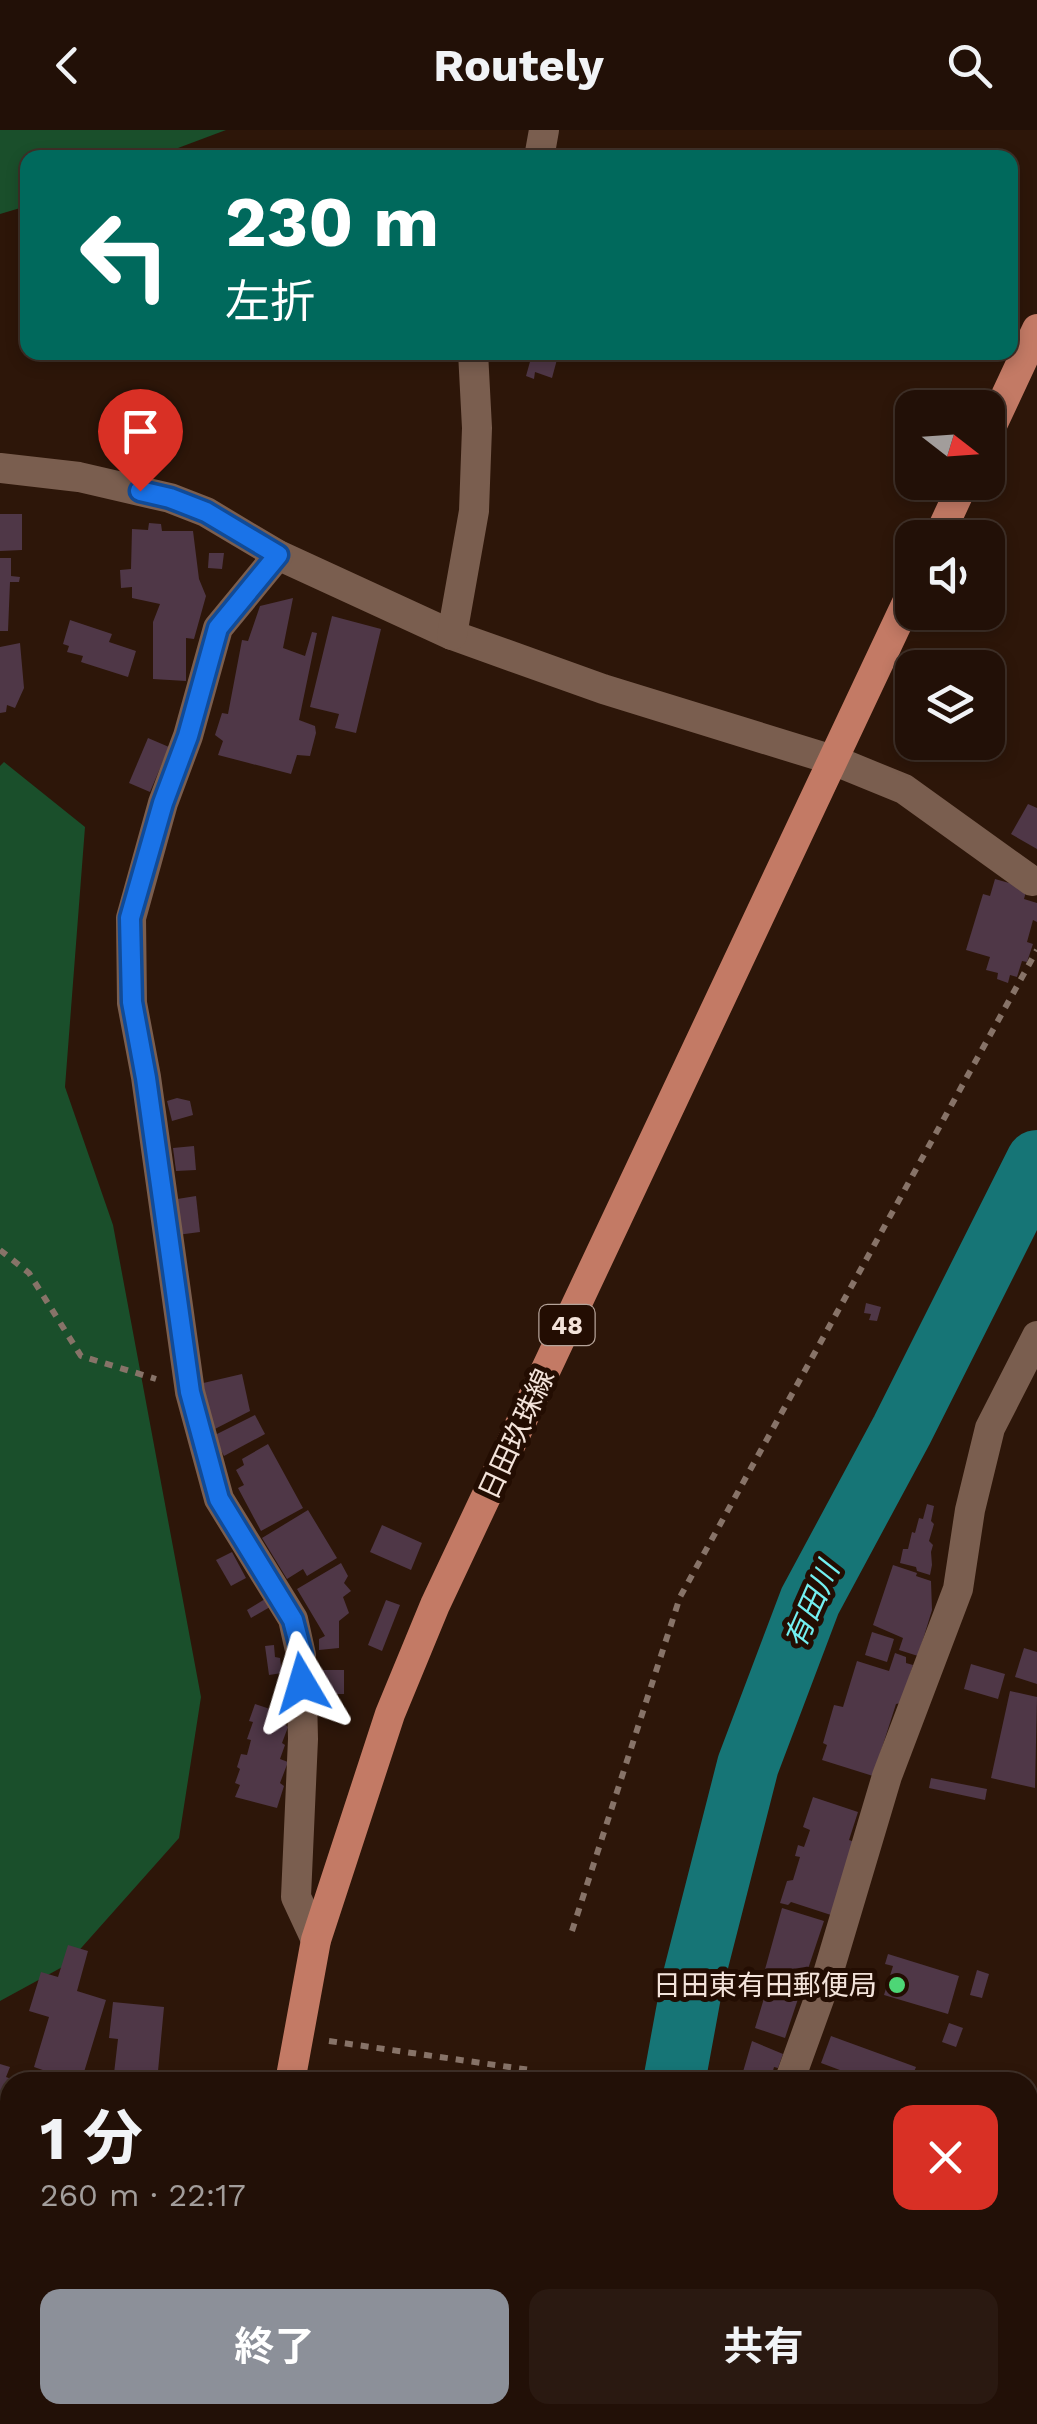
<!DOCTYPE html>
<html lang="ja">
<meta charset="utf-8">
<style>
:root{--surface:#221007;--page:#2a1911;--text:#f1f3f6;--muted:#a29d9b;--line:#3f3028;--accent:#8c9099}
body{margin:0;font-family:"Work Sans","Noto Sans JP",sans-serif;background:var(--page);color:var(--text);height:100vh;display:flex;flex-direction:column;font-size:38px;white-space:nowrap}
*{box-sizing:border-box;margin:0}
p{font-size:32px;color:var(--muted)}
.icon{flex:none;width:55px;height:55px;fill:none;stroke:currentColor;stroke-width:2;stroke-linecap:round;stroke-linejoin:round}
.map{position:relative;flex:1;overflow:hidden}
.side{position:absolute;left:0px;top:1942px;width:1038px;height:352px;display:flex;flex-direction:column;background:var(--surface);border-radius:30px 30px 0 0;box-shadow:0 5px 15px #0003,0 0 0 2px var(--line)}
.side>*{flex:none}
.guide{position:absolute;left:20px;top:20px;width:998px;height:210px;border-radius:20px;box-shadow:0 5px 15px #0003,0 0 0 2px var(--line);background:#00695c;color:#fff;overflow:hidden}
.needle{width:65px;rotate:107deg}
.fabs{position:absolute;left:895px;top:260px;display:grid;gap:20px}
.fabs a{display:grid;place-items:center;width:110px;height:110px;border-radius:20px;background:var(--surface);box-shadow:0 5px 15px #0003,0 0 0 2px var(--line);font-size:50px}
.pin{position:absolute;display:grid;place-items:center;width:85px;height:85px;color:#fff;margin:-102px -42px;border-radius:50% 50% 50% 0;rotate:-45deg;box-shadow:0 0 10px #0007}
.pin .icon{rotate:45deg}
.me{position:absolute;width:110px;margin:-55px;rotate:353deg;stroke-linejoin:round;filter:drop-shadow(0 0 8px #0008)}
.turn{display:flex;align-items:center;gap:35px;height:210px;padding:0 40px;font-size:45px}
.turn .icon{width:130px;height:130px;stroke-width:2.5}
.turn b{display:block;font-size:70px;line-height:85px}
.round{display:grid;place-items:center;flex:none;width:105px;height:105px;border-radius:20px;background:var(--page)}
.headline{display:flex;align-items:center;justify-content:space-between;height:170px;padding:0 40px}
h1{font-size:60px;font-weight:700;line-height:75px}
.primary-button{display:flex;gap:20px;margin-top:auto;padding:20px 40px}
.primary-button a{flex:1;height:115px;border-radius:20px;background:var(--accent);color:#fff;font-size:40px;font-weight:700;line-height:115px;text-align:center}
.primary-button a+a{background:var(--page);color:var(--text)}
header{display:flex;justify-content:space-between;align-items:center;height:130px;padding:0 40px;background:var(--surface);font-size:45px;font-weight:700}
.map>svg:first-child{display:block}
.forest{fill:#1a4f2b}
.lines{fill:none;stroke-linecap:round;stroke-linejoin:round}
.river{stroke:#167576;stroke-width:62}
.building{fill:#4f3747}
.path{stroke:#877368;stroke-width:6;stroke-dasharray:8 8;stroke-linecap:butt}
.street{stroke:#7a5e4f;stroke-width:30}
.primary{stroke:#c37a65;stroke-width:30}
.route-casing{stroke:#114b97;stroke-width:25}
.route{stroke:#1a73e8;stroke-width:18}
.poi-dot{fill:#4dd676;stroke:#230d02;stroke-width:4}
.labels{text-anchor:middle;stroke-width:10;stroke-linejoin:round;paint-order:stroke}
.shield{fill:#230d02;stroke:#b5a399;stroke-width:2.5}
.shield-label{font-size:25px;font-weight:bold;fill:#f3e3da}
.street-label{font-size:28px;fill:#f3e3da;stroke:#230d02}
.poi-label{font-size:28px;fill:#f3e3da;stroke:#230d02;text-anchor:end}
.water-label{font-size:30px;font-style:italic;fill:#73f0f1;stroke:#230d02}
</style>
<header><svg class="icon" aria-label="back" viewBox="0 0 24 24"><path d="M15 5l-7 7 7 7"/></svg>Routely<svg class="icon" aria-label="search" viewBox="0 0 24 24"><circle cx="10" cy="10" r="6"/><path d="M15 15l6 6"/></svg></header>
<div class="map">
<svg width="1037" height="2294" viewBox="0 0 1037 2294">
<rect width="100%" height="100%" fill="#2d1609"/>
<g class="forest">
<path d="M0,0H226L154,27L28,28L27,76L0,84Z"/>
<path d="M4,632L85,697L65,957L113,1095L201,1567L179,1708L66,1835L0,1871V636Z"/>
</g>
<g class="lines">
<g class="river">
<path d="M674,1952L692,1854L748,1635L810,1471L902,1300L1037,1031"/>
<path d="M626,2294L627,2285"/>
</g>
</g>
<g class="building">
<path d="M537,222H559L552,248L535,242L534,249L526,246L531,228L536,229Z"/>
<path d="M0,384H22V420L0,421Z"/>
<path d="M149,393L161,394L162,401H193L199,449L206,466L194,509L186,508V551L153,549V492L160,474L132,468V457L121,458L120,440L131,439L132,399L148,400Z"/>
<path d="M209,423H224L222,439L208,438Z"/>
<path d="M0,428H11V446L20,447L19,452H10L8,501H0Z"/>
<path d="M293,468L283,518L305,526L312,502L317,503L299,590L315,596L316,603L310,626L297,625L291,644L218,625L223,611L215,605L222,583L228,584L242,510L248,511L260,476Z"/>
<path d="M332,486L381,499L356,603L335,598L339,584L310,577Z"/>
<path d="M70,490L112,504L109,512L136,521L128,547L81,532L83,526L67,522L69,516L63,514Z"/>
<path d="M20,513L24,558L15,578L7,575L6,582L0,583V517Z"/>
<path d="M148,608L169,617L150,662L129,653Z"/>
<path d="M1028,674L1037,678V719L1011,704Z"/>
<path d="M995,749L1027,758L1024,769L1037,773V792L1033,790L1027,812L1033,814L1027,832L1022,831L1017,847L1010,845L1008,853L997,849L998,843L986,840L990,827L966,820L983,764L990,766Z"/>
<path d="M177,968L190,971L193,985L172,991L167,971Z"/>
<path d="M194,1016L196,1040L176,1041L173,1018Z"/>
<path d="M196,1066L200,1102L177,1105L171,1070Z"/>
<path d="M866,1173L881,1177L877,1191L869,1190L871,1184L864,1183Z"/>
<path d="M242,1244L250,1281L209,1302L199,1254Z"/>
<path d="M255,1285L265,1304L224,1326L213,1306Z"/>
<path d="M268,1314L303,1378L261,1401L238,1358L244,1355L236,1340L244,1335L242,1329Z"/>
<path d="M927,1374L934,1376L931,1391L934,1394L929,1411L933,1415L931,1422L932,1435L930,1445L917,1441L916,1437L900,1433L903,1419H908L912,1402L915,1403L919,1388L923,1389Z"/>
<path d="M308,1380L337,1428L307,1446L303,1439L287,1449L262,1408Z"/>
<path d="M382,1395L422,1413L411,1440L370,1422Z"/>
<path d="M232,1422L246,1448L231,1456L216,1430Z"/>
<path d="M341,1433L348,1446L344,1453L351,1461L343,1467L349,1483L339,1491V1518L319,1520V1509L325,1506L297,1459Z"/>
<path d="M893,1435L917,1443L916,1446L931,1451L932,1480L918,1526L899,1520L903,1508L873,1495Z"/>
<path d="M265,1469L270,1477L251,1488L247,1480Z"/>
<path d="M386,1470L400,1475L382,1521L368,1515Z"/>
<path d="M872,1502L894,1509L887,1532L865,1525Z"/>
<path d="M274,1515L275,1527L280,1528L282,1543L269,1545L265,1516Z"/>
<path d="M1024,1518L1037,1522V1554L1015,1547Z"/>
<path d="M895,1523L906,1527V1533L913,1535L901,1573L896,1574L873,1646L822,1630L827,1615L823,1613L834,1575L843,1577L857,1531L889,1541Z"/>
<path d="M971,1534L1005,1544L998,1569L964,1559Z"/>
<rect x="322" y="1540" width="22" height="24"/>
<path d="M1010,1561L1037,1567L1035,1658L991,1648Z"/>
<path d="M255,1574L273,1580L274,1576L289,1581L285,1594L288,1597L282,1613L285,1615L280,1629L288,1632L280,1653L284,1656L277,1678L235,1667L240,1655L235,1653L240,1639L237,1637L241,1624L247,1625L251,1610L247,1609L253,1592L249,1591Z"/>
<path d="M931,1648L987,1659L985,1670L929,1658Z"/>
<path d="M813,1667L858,1682L849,1710L855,1712L831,1785L791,1772L788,1775L780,1773L787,1751L793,1750L800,1727L795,1726L798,1715L804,1717L810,1700L803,1697Z"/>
<path d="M782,1778L824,1791L785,1908L755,1898L771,1845L764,1843Z"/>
<path d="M68,1815L88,1821L77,1861L106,1870L81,1952H58L60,1946L34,1937L49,1887L29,1881L41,1842L58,1847Z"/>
<path d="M888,1824L959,1846L948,1884L884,1865L893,1836L885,1834Z"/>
<path d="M977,1840L989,1844L982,1868L970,1865Z"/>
<path d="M113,1872L164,1877L157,1952H113L118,1909L109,1908Z"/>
<path d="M949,1893L963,1898L956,1917L942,1912Z"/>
<path d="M831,1906L916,1937L910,1952H872L821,1933Z"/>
<path d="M752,1911L783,1924L778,1938L774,1937L770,1952H740Z"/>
<path d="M0,1934L10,1937L6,1947L19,1952H10V1972L0,1968Z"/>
<path d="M0,2050L10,2053V2075L0,2072Z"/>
<path d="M0,2086L10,2090V2189L0,2186Z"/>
<path d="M0,2214L10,2217L7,2241L9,2245L1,2270L5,2271L1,2283Z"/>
<path d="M101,2285H137L134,2294H99Z"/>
<path d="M403,2285H446L443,2294H400Z"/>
<path d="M451,2285H528L525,2294H448Z"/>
<path d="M701,2285H724L727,2294H698L697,2288Z"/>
<path d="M889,2285L894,2287V2285H927L924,2294H874L876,2289L886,2293Z"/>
<path d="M991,2285H1018L1037,2291V2294H989Z"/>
</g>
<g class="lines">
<g class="path">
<path d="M0,1120L29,1143L81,1226L156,1249"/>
<path d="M572,1801L680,1467L1037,820"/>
<path d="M329,1911L530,1940"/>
</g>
<g class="street">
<path d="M539,28L544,0"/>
<path d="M0,338L79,347L170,368L206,382L278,425L452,505L603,559L833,630L904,659L1032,751"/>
<path d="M278,425L218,498L188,606L163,673L131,788L132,873L146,947L190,1262L219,1369L293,1489L301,1525L303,1609L296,1767L316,1810"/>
<path d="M452,505L474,381L477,298L473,222"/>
<path d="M789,1952L827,1847L887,1646L958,1459L970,1380L990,1298L1037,1206"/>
<path d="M752,2285L756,2294"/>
</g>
<g class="primary">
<path d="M988,304L1037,199"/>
<path d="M938,408L964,352"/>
<path d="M290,1952L316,1810L390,1584L435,1475L912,462"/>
<path d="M239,2294L240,2285"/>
</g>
</g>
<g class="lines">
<g class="route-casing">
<path id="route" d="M140,361L170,368L206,382L278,425L218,498L188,606L163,673L130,788L132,872L146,948L190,1262L219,1369L293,1490L302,1525V1553"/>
</g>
<use href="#route" class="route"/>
</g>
<circle class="poi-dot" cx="897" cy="1855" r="10"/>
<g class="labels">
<rect class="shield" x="539.5" y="1175" width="55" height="40" rx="8"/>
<g class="shield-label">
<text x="567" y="1204">48</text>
</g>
<g class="street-label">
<text transform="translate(516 1304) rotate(-65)" y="10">日田玖珠線</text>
</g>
<g class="poi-label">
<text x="877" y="1865">日田東有田郵便局</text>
</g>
<g class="water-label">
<text transform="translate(812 1475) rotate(-66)" y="10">有田川</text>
</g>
</g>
</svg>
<div class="fabs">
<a><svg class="needle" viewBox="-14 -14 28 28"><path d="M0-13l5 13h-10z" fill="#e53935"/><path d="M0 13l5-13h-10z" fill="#a29d9b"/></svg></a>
<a><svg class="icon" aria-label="sound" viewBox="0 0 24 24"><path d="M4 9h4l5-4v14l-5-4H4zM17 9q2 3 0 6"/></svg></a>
<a><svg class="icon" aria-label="layers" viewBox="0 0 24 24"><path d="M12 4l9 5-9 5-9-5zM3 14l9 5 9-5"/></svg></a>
</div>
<div class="pin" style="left:140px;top:361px;background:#d93025"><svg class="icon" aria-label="arrive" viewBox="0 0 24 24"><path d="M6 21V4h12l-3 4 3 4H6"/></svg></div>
<svg class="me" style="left:302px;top:1553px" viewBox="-20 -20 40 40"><path d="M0-17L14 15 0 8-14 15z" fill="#1a73e8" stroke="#fff" stroke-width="4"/></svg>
<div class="guide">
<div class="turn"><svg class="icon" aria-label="left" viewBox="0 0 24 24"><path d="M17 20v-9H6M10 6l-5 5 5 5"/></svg><div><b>230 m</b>左折</div></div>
</div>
<section class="side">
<div class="headline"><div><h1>1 分</h1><p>260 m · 22:17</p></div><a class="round" style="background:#d93025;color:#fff"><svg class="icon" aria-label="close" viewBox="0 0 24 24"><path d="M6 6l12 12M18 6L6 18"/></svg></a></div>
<div class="primary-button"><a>終了</a><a>共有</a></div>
</section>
</div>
